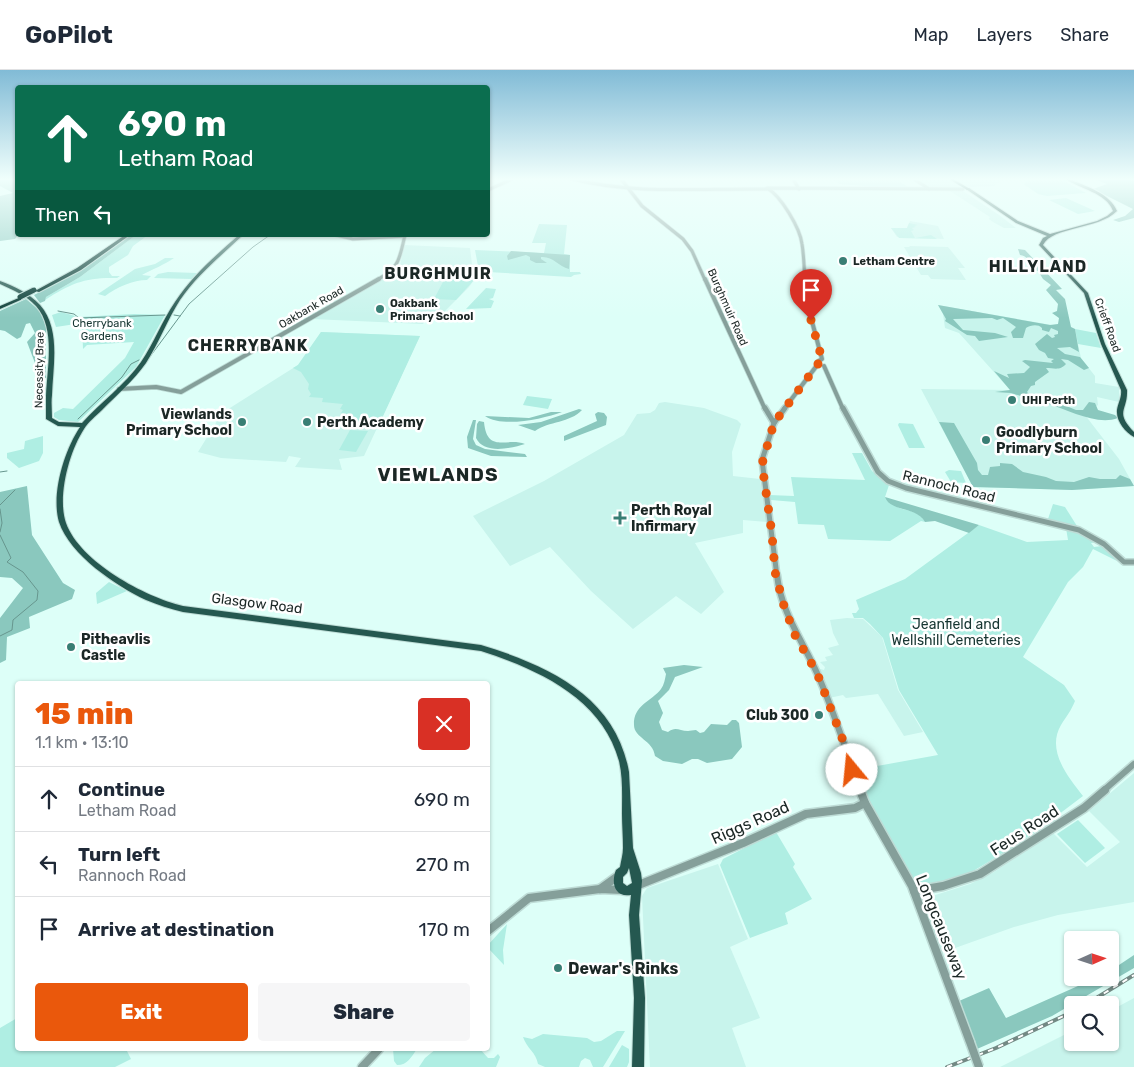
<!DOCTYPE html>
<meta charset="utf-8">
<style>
:root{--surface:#fff;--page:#f6f6f7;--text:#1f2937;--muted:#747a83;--line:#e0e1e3;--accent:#ea580c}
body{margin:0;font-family:Rubik,sans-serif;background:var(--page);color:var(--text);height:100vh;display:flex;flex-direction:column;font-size:19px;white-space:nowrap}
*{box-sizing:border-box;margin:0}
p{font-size:16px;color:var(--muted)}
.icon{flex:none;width:28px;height:28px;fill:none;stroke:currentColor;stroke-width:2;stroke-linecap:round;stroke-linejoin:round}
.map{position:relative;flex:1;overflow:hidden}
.sheet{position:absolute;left:15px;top:611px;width:475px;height:370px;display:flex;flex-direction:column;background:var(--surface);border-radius:5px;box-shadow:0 1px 4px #0004}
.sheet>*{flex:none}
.banner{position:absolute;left:15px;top:15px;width:475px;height:152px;border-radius:5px;box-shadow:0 1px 4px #0004;background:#0b6e4f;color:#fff;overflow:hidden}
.needle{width:32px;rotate:87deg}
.controls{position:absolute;left:1064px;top:861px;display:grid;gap:10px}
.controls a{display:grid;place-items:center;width:55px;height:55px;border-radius:5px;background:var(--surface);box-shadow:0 1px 4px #0004;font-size:25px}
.pin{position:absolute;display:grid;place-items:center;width:42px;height:42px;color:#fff;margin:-51px -21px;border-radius:50% 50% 50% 0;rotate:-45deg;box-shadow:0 0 5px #0007}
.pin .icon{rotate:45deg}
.me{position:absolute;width:55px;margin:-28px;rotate:343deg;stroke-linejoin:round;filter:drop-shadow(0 0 4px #0008)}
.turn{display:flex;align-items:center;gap:18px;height:105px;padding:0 20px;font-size:22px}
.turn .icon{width:65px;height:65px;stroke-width:2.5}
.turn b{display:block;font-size:35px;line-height:42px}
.then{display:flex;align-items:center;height:48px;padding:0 20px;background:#0003;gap:10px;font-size:19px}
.round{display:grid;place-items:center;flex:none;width:52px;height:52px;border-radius:5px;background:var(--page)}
.headline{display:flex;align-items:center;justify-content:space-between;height:85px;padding:0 20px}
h1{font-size:30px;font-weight:800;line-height:38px;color:var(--accent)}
.button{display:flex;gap:10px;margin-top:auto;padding:10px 20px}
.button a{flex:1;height:58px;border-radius:5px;background:var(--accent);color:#fff;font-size:20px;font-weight:800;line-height:58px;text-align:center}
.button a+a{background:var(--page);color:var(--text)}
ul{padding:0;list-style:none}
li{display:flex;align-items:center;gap:15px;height:65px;padding:0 20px;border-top:1px solid var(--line)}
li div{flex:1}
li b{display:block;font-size:19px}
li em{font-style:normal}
header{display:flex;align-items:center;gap:30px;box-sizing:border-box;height:70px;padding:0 25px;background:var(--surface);border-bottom:1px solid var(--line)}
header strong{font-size:24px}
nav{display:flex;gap:28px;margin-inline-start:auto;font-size:18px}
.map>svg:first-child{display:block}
.built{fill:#c8f4ec}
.green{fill:#afeee3}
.forest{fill:#8ac8be}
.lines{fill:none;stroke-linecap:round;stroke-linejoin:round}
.stream{stroke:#67968e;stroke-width:1}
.minor-far4-casing{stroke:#bedcd6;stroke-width:4.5}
.minor-far3-casing{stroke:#bedcd6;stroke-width:5.5}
.minor-far2-casing{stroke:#bedcd6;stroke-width:8}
.minor-far1-casing{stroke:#bedcd6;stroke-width:9}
.minor-casing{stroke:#bedcd6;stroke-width:11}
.major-casing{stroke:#bedcd6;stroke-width:2}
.highway-casing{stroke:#bedcd6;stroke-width:2}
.minor-far4{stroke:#859f9a;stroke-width:3}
.minor-far3{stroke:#859f9a;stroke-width:4}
.minor-far2{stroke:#859f9a;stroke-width:5}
.minor-far1{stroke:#859f9a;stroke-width:6}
.minor{stroke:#859f9a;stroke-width:8}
.major{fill:#255850;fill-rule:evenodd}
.highway{fill:#0a3d36;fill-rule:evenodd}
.rail-casing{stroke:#738984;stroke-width:4}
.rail{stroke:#fff;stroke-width:2;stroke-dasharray:5.5;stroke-linecap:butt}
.minor-bridge-casing{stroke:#bedcd6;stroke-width:11;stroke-linecap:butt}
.highway-bridge-casing{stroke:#bedcd6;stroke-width:7;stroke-linecap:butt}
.minor-bridge{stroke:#859f9a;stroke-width:8}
.highway-bridge{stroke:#0a3d36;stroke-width:5}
.route{stroke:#ea580c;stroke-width:9;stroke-dasharray:0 16.2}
.poi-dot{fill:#397e74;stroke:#fff;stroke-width:2}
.labels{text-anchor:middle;stroke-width:5;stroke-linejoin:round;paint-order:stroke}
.far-poi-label{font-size:11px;font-weight:bold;fill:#1b2725;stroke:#fff;text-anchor:start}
.far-street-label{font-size:11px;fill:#1b2725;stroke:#fff}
.far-park-label{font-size:11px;fill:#173632;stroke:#fff}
.poi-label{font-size:14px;font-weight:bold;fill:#1b2725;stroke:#fff;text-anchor:start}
.street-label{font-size:14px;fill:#1b2725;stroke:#fff}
.park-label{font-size:14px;fill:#173632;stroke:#fff}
.far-district-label{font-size:16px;font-weight:bold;letter-spacing:1px;fill:#1b2725;stroke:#fff}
.near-street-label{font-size:16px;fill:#1b2725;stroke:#fff}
.near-poi-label{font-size:16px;font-weight:bold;fill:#1b2725;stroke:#fff;text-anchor:start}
.district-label{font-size:19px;font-weight:bold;letter-spacing:1px;fill:#1b2725;stroke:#fff}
</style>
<header>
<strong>GoPilot</strong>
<nav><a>Map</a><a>Layers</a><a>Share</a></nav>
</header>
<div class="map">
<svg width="1134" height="997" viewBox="0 0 1134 997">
<rect width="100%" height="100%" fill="#ddfff8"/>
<g class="built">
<path d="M915,109H997L1001,111L994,116L930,119Z"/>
<path d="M960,119L999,145L1016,158H1004L993,152L989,149L990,147L950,121Z"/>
<path d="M910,151L938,156L944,169L897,167L891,158H907Z"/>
<path d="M404,175L470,178L474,210L469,217L438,248L427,247L423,254L312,249L396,200L400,196Z"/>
<path d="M909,176L948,177L965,198H958L966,210L931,209L928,205H921L904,177H910Z"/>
<path d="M938,235L1075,259L1081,288L1095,306V313L1119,317V332L1097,327L1098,335L1085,345L1119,389L1134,416L1072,420L973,417L921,319L1010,320L959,263L945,258L943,244Z"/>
<path d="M321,262L420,266L364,386L339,389L342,400L295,397L301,388L289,386L286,392L221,388L198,382L222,343L298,295Z"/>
<path d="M665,332L704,338L737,350L741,354L732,382L733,406L760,409L767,452L743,450V463L695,473L724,522L701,544L676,526L633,559L591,521L550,477L510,496L473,446L544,411L624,365L637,344L650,343L655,340L659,333Z"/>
<path d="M847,548L863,549L882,567L898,620L923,662L904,666L878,624L846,628L843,625L829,628L817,598L824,600L825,597L820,592L827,591L825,587L833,585L828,578L839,575L833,563L830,550Z"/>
<path d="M1134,703V832L1058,845L1014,857L941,883L923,837L926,828L970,814L994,802L1053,763L1087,797L1120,772L1089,741Z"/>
<path d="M718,794L748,869L730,877L760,948L732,958L746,997H650L642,826L647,818Z"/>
<path d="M1134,928V997H1000L1072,961V972H1110V941Z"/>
</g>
<g class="green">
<path d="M831,109H896L911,119H867L865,116L840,114Z"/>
<path d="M1027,111H1064L1086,123L1047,126L1038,124L1025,115L1024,113Z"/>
<path d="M1066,128L1095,141L1078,144L1049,130Z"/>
<path d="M909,153L918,155L914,156L916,157L912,158L914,160L911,161L915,168L931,165L937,169L899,168L891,158H907Z"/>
<path d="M539,154L567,155L564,184L570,185V202H580L581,204L574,205L571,207L488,202L485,208L480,207L475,180L544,183L546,173H532Z"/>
<path d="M136,165H148L133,176L128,185L109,197V202L112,206H120L117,208C86,207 71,213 45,230L46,227L80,207Z"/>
<path d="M165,188H174C164,195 153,199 142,205L151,206L147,210C133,210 117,217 105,226L98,224L135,199L155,194Z"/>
<path d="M168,202L197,203L192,209L154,208L158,204Z"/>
<path d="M444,210H474L456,230L434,229Z"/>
<path d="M486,218L496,219L493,228L489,229L494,231L491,238L466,239Z"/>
<path d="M61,242L79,247L134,244L165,245L136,297L78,352L59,350L54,347V343L63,338L73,339L125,288L134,272L87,275L83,279L82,253L56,257L52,245Z"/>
<path d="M1075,259L1096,263L1101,278L1078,274Z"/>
<path d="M321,262L420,266L378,357L346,354L352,346L343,345L344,343H341L343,340L340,339L343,334L322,332L323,328L309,327L311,324L308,319L309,314L301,302L293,298L298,295Z"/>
<path d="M527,326L552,329L548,339L523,335Z"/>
<path d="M899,353L913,354L925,378H909L898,355Z"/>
<path d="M350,360L368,361L356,382L339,380Z"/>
<path d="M43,366V383L39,391L19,398L7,388V383L24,379L25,371Z"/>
<path d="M852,383H862L872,401L889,415L885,427C888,430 891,433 895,436C906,442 918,439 925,452L921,451L890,471L828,469L824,455L798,454L795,432L771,430L769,425L794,426L791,407L865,410Z"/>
<path d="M949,400L961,401L966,413L951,412L945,402Z"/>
<path d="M1053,434L1065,437L1077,456L1048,449Z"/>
<path d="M979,455L1027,472L1068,470L1066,458L1076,461L1098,472L1091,473L1094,477L1102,476L1117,491L1093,479L1083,497L1068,512L1023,587L1064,615L1075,631C1071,641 1066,647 1061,655C1046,680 1068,707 1083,726L1038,760L990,791L963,807L931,816L913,809L905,797L877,746L855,700L938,685L899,620L883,568L870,554L863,548H854L852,543H856L859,539L856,530L905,509Z"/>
<path d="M109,512L127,521L97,534L96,523Z"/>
<path d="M1078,750L1105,778L1085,793L1057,764Z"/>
<path d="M776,762L795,794L793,797L812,829L785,843L788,854L750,868L720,795L723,789Z"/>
<path d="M507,854L503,880L504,895L488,878V875Z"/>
<path d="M17,948L18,979H126L131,989L115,997H0V958Z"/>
<path d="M617,961H625L603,997H593L590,990L585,988L581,991L579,997H545L538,994C536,982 527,979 523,967L532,969L543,964L587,968L594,972L601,971Z"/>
<path d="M622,975L629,979V992L627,997H609Z"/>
<path d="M393,979H417C411,987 408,995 397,995L394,991Z"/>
<path d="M436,979H480L488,988H494L498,984L500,987L496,997H419L425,988Z"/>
</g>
<g class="forest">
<path d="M0,109H17L18,165L15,169L0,171V126L13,123L0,116Z"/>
<path d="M1094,109H1125L1134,111V148L1119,152L1113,150L1125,146L1133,139L1093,119L1107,114Z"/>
<path d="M131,165H136L80,207L46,227L45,231L40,233L34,225L82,200Z"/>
<path d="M1018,179L1025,180L1062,219L1056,220L1065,229L1071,257L1075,259L1079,282L1070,277L1057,278L1065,284L1080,287L1089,298L1084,300L1068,290L1061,289L1066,294C1060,301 1054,298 1046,298L1049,302L1035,312V315L1031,316L1027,322L1033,328L1030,329L1011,323L995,322L1010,320L994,301L1009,308L1007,304L1024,303L1030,297L1022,291L1025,290L1053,293L1051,291L1054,289L1048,288L1045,283L1039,280L1035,274L1047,264L1052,268L1055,267L1054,265L1058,264V261L1051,258L1049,262L1042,260V258C1038,254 1031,255 1026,258L1023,268H1013L1011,262L1016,257L1003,248L997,250L992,248L953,249L963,260L995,263L1008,267L979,271L975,266L967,265L945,251L946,249L938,235L1050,255L1058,254L1059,248L1052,243L1057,241L1058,234L1046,220L1051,215L1043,209L1038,201L1028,198L1031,196C1028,190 1027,186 1020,185Z"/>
<path d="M511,181L570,185L569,199C558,196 553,186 541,187V189L547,193H536L530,190V187L526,185L508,190L507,186Z"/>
<path d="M26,229L40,241L46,257V308L41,309L27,272L35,263L30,253L26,254L21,267L17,269L5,261L0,260V241Z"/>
<path d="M1045,330H1052L1076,340H1083L1089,332L1095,333L1098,340L1115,345L1118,348C1097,356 1069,340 1048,334Z"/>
<path d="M579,339L582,340C570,353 549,351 535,361L518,355L541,352Z"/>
<path d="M551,342H562C543,349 502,358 485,346L529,348Z"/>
<path d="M598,342L604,343L607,347L606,355L564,371V366L597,351L595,344Z"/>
<path d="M473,350H476L473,369L476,375L485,379L525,384L527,387L491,386L468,378L467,367Z"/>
<path d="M479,351L484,352C487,384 507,367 525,374C512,378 484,385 476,368L477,354Z"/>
<path d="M939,352L954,353L977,393L978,400L982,405H988L990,397L1000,396V393L1012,394L1023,402L1046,407L1056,411L1074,412L1089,407L1100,409H1116L1120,405L1130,409L1134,416L1072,420L973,417Z"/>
<path d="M27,416L32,465L63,513L75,520L72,529L29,547L30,558L7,567L6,590L0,593V548L23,518L12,508L0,507V422Z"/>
<path d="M885,427L979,455L969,463L935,451L925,452C916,436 890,442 885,427Z"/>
<path d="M684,595L703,597L675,607L669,620L658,631L663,643L659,652L662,660L668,662C676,656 679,661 688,661C690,661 693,660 696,660L700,663L704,662L711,654L727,655L732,650H736L739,653L742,677L732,689L707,693L698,689H692L682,694L663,691L655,686C653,670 634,668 634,655C633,635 652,631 661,619C664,615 665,609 666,604L663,598Z"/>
<path d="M1134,885V898L1052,946L977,979L959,931L989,918L1006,948L1096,908H1110V901Z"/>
</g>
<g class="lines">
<g class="stream">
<path d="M58,241L74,244L79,248L165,245"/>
<path d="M174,245L180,246"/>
<path d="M149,288L189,234L253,177L270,165"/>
<path d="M78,349L122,307L131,294L139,290"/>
<path d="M0,402L7,401"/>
<path d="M0,435L15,420"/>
<path d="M0,439L2,453L0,462"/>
<path d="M0,465L11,488L7,492L23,502L38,521L37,530L13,550L12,560L0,566"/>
</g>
<g class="minor-far4-casing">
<g id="minor-far4">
<path d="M572,109C637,125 701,118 767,119"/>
<path d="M621,109L642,136L683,169L692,181L705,210"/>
<path d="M793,109L799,119"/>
<path d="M914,109L929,119"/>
<path d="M488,120L512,109"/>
<path d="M336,165L353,169L405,166"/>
<path d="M377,210C400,197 399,190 405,165"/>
<path d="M805,210C804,198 804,186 802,174C800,158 781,126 767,118L963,119"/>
</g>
</g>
<g class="minor-far3-casing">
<g id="minor-far3">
<path d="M705,209L765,339"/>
<path d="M824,296L843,339"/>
<path d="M119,319L156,317L181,322L379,209"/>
<path d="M784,339L818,294L817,292L822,289L806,229L805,209"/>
</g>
</g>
<g class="minor-far2-casing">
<g id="minor-far2">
<path d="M765,338L774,353"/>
<path d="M843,338L878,402L888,411L906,418L1079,460L1104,474L1124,492H1134"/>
<path d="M777,506L762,390L774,353L785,338"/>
</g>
</g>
<g class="minor-far1-casing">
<g id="minor-far1">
<path d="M777,505C781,542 802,570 817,603C834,641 846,682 861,721"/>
<path d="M1103,721L1134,694"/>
</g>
</g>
<g class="minor-casing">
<g id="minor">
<path d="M860,720L865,733L912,816L970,972"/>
<path d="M636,816L743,773L806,744L855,738L865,733"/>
<path d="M600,819L618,806"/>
<path d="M914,821L943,816L980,804L1084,738L1105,720"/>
<path d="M488,861L529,828L600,819L622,820"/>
<path d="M362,997L379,979"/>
</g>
</g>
<g class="major-casing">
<g id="major">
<path d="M1066,109H1069C1085,116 1110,123 1117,141C1098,160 1053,156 1043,175L1088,223L1105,274L1127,320C1128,341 1114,341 1134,362V367C1125,362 1116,351 1117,340C1118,333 1122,327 1121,320L1101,274L1084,223L1039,175L1043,168L1047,166L1016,153L966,119L969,118L1018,151L1050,164L1097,151L1107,146L1113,141C1106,122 1079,119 1066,109Z"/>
<path d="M239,165H243C221,186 197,205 180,230C167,250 159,273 146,293C134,310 117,325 102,340C96,346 88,352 84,359C69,382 57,427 66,453C80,492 145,527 183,536L481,575C547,595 616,626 629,702L633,778L641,803L642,811L639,845L645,928L644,997H632L634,928L629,845L631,825C614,828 611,812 616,800L620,797C621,791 623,784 623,778C623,767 622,755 622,744C622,726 623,708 619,691C602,628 537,599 481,581L183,542C170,539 158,535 146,530C116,516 70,485 59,452C51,424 64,381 80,357L58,356L46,349C46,341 46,333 46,326C47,298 56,258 36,236C26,225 13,220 0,214V211C14,216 29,223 40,235C61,259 53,296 52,325C51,333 52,340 52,348L59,352L82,353C101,332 125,315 141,292C154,273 162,251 175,232C192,206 216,185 239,165ZM629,798L632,813L627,816L623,813V807L627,803Z"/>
</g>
</g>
<g class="highway-casing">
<g id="highway">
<path d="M949,109H953L970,119L967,120Z"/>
<path d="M125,165H130L81,200L39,222L35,221L77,198Z"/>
<path d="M21,227L25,228L0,239V236Z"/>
</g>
</g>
<use href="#minor-far4" class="minor-far4"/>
<use href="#minor-far3" class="minor-far3"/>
<use href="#minor-far2" class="minor-far2"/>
<use href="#minor-far1" class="minor-far1"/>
<use href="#minor" class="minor"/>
<use href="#major" class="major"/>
<use href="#highway" class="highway"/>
<g class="rail-casing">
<g id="rail">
<path d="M1085,935L1134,905"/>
<path d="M947,997L996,978L1072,942"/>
</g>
</g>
<use href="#rail" class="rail"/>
<g class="minor-bridge-casing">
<path id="minor-bridge" d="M970,972L979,997"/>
</g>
<g class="highway-bridge-casing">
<path id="highway-bridge" d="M20,227L34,220"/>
</g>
<use href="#minor-bridge" class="minor-bridge"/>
<use href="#highway-bridge" class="highway-bridge"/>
</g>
<linearGradient id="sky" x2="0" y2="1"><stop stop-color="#81bbd6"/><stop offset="0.44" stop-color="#f0fffc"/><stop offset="1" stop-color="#f0fffc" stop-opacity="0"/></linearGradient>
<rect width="1134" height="248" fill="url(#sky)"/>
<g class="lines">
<path class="route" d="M811,250L822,289L817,292L818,294L774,353L762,394L772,464L775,502L784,536L795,565L817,603L844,673L852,700"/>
</g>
<g class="poi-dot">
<circle cx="843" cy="191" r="5"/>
<circle cx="380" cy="239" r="5"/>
<circle cx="1012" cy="330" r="5"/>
<circle cx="242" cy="352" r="5"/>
<circle cx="307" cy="352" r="5"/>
<circle cx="986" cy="370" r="5"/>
<path d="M617.5 440.5h5v5h5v5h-5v5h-5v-5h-5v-5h5z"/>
<circle cx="71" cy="577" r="5"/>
<circle cx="819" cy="645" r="5"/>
<circle cx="558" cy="898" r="5"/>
</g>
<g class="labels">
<g class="far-poi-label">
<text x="853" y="195">Letham Centre</text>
<text x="390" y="237">Oakbank<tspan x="390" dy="13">Primary School</tspan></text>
<text x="1022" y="334">UHI Perth</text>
</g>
<g class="far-street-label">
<text transform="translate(311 237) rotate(-30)" y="4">Oakbank Road</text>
<text transform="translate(728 237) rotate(66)" y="4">Burghmuir Road</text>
<text transform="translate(1108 255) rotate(70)" y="4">Crieff Road</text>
<text transform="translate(39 300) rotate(-89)" y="4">Necessity Brae</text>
</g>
<g class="far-park-label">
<text x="102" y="257">Cherrybank<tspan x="102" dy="13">Gardens</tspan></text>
</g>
<g class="poi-label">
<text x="232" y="349" text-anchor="end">Viewlands<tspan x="232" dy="16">Primary School</tspan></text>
<text x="317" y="357">Perth Academy</text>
<text x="996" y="367">Goodlyburn<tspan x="996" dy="16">Primary School</tspan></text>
<text x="631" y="445">Perth Royal<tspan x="631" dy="16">Infirmary</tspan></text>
<text x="81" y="574">Pitheavlis<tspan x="81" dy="16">Castle</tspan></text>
<text x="809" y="650" text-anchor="end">Club 300</text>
</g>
<g class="street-label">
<text transform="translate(949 416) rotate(14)" y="5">Rannoch Road</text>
<text transform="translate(257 533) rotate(7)" y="5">Glasgow Road</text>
</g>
<g class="park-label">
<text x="956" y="559">Jeanfield and<tspan x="956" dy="16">Wellshill Cemeteries</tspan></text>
</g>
<g class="far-district-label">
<text x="1038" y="202">HILLYLAND</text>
<text x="438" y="209">BURGHMUIR</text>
<text x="248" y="281">CHERRYBANK</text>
</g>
<g class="near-street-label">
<text transform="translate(750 752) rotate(-24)" y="6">Riggs Road</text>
<text transform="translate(1024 760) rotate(-33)" y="6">Feus Road</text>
<text transform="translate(942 857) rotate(68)" y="6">Longcauseway</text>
</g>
<g class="near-poi-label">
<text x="568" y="904">Dewar's Rinks</text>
</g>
<g class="district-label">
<text x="438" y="411">VIEWLANDS</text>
</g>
</g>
</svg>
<div class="controls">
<a><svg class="needle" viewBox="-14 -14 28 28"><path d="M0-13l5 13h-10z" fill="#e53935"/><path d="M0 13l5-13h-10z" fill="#747a83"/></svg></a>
<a><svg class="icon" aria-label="search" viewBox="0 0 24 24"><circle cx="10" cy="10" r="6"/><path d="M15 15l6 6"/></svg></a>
</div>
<div class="pin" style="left:811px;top:250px;background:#d93025"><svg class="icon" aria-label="arrive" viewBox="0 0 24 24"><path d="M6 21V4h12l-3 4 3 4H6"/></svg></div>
<svg class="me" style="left:852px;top:700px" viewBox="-20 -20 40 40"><circle r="19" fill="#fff"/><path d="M0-13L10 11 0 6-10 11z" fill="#ea580c"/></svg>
<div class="banner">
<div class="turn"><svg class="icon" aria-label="ahead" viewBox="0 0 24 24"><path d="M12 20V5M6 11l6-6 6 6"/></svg><div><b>690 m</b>Letham Road</div></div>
<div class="then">Then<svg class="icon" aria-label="left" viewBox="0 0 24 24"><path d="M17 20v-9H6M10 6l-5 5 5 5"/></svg></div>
</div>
<section class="sheet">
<div class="headline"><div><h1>15 min</h1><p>1.1 km · 13:10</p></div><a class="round" style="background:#d93025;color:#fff"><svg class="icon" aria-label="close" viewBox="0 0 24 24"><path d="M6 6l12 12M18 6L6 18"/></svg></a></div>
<ul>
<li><svg class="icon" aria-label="ahead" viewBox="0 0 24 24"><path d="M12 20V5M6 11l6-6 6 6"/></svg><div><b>Continue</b><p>Letham Road</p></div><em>690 m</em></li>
<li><svg class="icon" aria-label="left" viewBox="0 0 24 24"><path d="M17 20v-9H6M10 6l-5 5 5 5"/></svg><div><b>Turn left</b><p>Rannoch Road</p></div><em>270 m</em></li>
<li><svg class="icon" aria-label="arrive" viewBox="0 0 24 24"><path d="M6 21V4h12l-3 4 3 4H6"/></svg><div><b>Arrive at destination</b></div><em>170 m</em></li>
</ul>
<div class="button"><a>Exit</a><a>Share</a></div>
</section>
</div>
